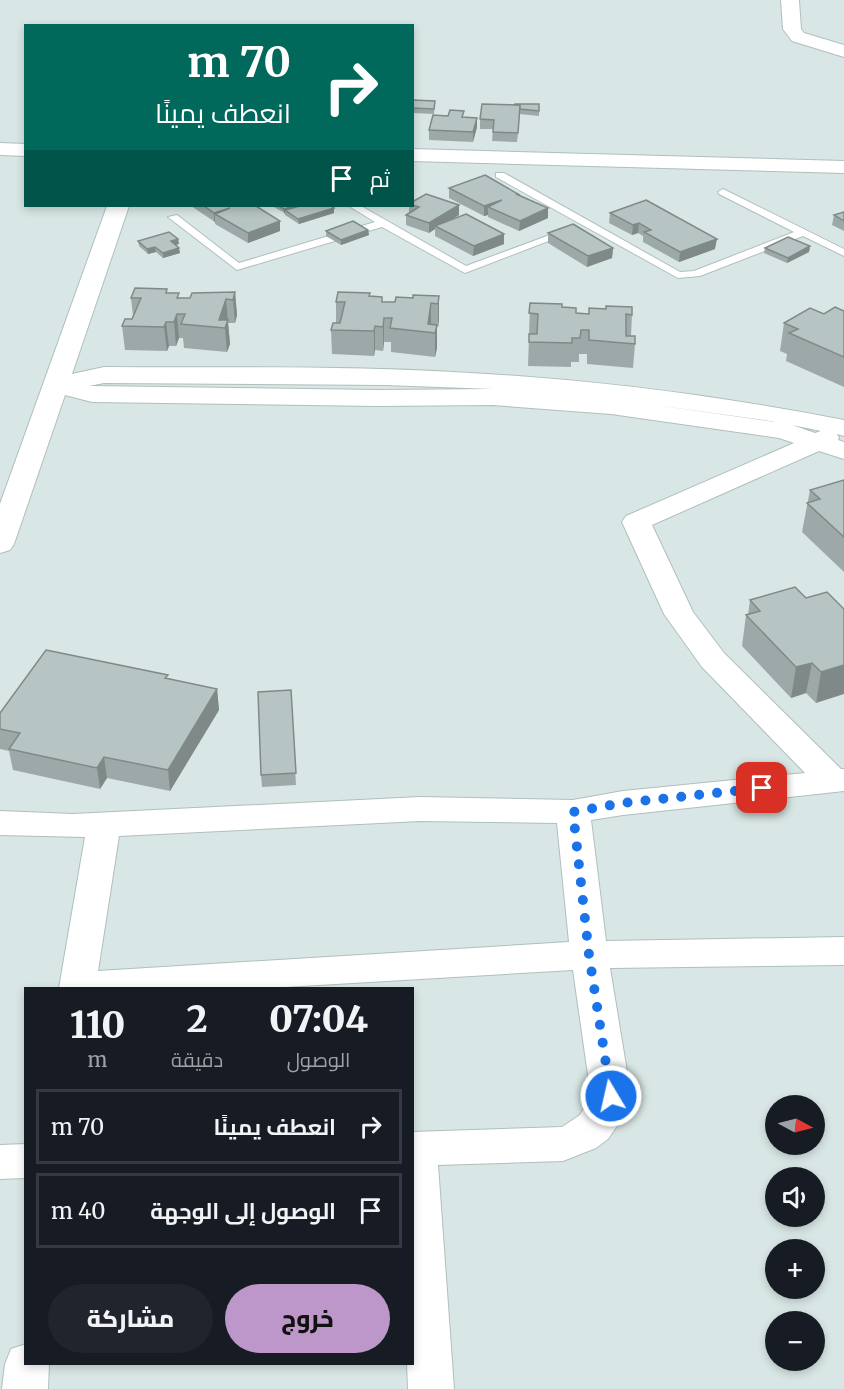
<!DOCTYPE html>
<html lang="ar">
<meta charset="utf-8">
<style>
:root{--surface:#171b24;--page:#20242c;--text:#f1f3f6;--muted:#9ea1a6;--line:#363941;--accent:#be97ca}
body{margin:0;font-family:Merriweather,Cairo,serif;background:var(--page);color:var(--text);direction:rtl;height:100vh;display:flex;flex-direction:column;font-size:22px;white-space:nowrap}
*{box-sizing:border-box;margin:0}
p{font-size:20px;color:var(--muted)}
.icon{flex:none;width:33px;height:33px;fill:none;stroke:currentColor;stroke-width:2;stroke-linecap:round;stroke-linejoin:round}
.map{position:relative;flex:1;overflow:hidden;direction:ltr}
.side{position:absolute;left:24px;top:987px;width:390px;height:378px;display:flex;flex-direction:column;background:var(--surface);border-radius:0px;box-shadow:0 3px 9px #0003;direction:rtl}
.side>*{flex:none}
.hud{position:absolute;left:24px;top:24px;width:390px;height:183px;border-radius:0px;box-shadow:0 3px 9px #0003;direction:rtl;background:#00695c;color:#fff;overflow:hidden}
.needle{width:39px;rotate:97deg}
.controls{position:absolute;left:765px;top:1095px;display:grid;gap:12px}
.controls a{display:grid;place-items:center;width:60px;height:60px;border-radius:50%;background:var(--surface);box-shadow:0 3px 9px #0003;font-size:30px}
.pin{position:absolute;display:grid;place-items:center;width:51px;height:51px;color:#fff;margin:-26px;border-radius:12px;box-shadow:0 3px 9px #0006}
.me{position:absolute;width:66px;margin:-33px;rotate:351deg;stroke-linejoin:round;filter:drop-shadow(0 0 4px #0008)}
.turn{display:flex;align-items:center;gap:21px;height:126px;padding:0 24px;font-size:27px}
.turn .icon{width:78px;height:78px;stroke-width:2.5}
.turn b{display:block;font-size:42px;line-height:51px}
.then{display:flex;align-items:center;height:57px;padding:0 24px;background:#0003;gap:12px;font-size:22px}
.eta{display:flex;justify-content:space-evenly;align-items:center;height:102px;text-align:center}
.eta b{font-size:36px;font-weight:800;line-height:42px}
.button{display:flex;gap:12px;margin-top:auto;padding:12px 24px}
.button a{flex:1;height:69px;border-radius:36px;background:var(--accent);color:#111;font-size:24px;font-weight:800;line-height:69px;text-align:center}
.button a+a{background:var(--page);color:var(--text)}
ul{padding:0;list-style:none}
li{display:flex;align-items:center;gap:18px;height:75px;margin:0 12px 9px;padding:0 12px;border:3px solid var(--line);border-radius:0px}
li div{flex:1}
li b{display:block;font-size:22px}
li em{font-style:normal}
.map>svg:first-child{display:block}
.lines{fill:none;stroke-linecap:round;stroke-linejoin:round}
.lane-casing{stroke:#b0bfbd;stroke-width:2}
.street-casing{stroke:#b0bfbd;stroke-width:2}
.lane{fill:#fff;fill-rule:evenodd}
.street{fill:#fff;fill-rule:evenodd}
.wall{fill:#9da9a8}
.shaded-wall{fill:#7f8a88}
.building{fill:#b6c5c3;stroke:#7f8a88;stroke-width:1.5}
.route{stroke:#1a73e8;stroke-width:10;stroke-dasharray:0 18}
</style>
<div class="map">
<svg width="844" height="1389" viewBox="0 0 844 1389">
<rect width="100%" height="100%" fill="#d8e7e5"/>
<g class="lines">
<g class="lane-casing">
<g id="lane">
<path d="M496,173H504L680,272L694,271L794,232L719,194L718,192L723,189L844,249V256L803,236L700,276L678,278L496,177Z"/>
<path d="M349,206H361L466,266L563,230L567,229L572,232L465,273L382,227L237,270L168,217L177,215L239,263L375,222Z"/>
</g>
</g>
<g class="street-casing">
<g id="street">
<path d="M781,0H799L801,29L804,33L844,45V57L792,41L783,29Z"/>
<path d="M0,143L26,144V156L0,155Z"/>
<path d="M412,149L844,161V173L412,161Z"/>
<path d="M107,206H129L72,374L104,367C226,368 349,365 471,373C597,380 721,396 844,420V436L837,434L839,438L838,440L844,442V459L819,451L652,525L693,612L724,653L841,769H844V791L623,815L591,820L606,941L844,937V965L610,968L631,1096L617,1126L608,1139L596,1148L563,1161L438,1165L454,1389H408L407,1364H412V1132L562,1127L580,1115L591,1096L573,970L268,988H59L85,837L0,835V811L73,814L420,797L573,800L623,791L805,773L702,667L664,614L622,522L626,516L794,443L779,438L611,414L493,405L377,406L92,402L65,395L14,544L10,550L0,553V504ZM104,383L385,385L493,389L377,390L89,386ZM648,404L764,420L775,422ZM792,425L821,431L815,433ZM420,821L557,823L569,942L98,971L119,836Z"/>
<path d="M26,1144V1178L0,1179V1145Z"/>
<path d="M26,1344V1364H49L48,1389H2L5,1364L11,1349Z"/>
</g>
</g>
<use href="#lane" class="lane"/>
<use href="#street" class="street"/>
</g>
<g class="wall">
<path d="M412,100L435,101L434,114L412,113Z"/>
<path d="M539,104V116L520,114L517,142L492,141L493,129H480V119L515,105Z"/>
<path d="M463,117L477,127L473,142L429,140V130Z"/>
<path d="M449,188L518,194V195L548,218L519,231L488,217V215L484,216L449,198Z"/>
<path d="M459,205V215L449,221L504,244L473,256L435,236V229L429,233L406,225V215L409,213V206Z"/>
<path d="M191,206H256L280,231L248,243L215,224V222Z"/>
<path d="M272,206H331L334,213L299,224L285,215V213Z"/>
<path d="M844,212V231L832,225L834,215Z"/>
<path d="M610,213L715,249L679,262L643,242V236L638,233L632,235L609,223Z"/>
<path d="M368,230L369,235L341,245L326,236V231Z"/>
<path d="M548,233L613,248L612,258L587,267L548,243Z"/>
<path d="M178,239L179,244L176,245L180,253L163,258L156,252L148,254L139,246L138,241Z"/>
<path d="M810,246L809,252L787,263L764,253L765,248Z"/>
<path d="M235,292L237,315L235,323H228L230,344L227,352L184,348L183,338H179L176,346H169L167,351L125,350L122,326L132,319L133,316L131,298L167,293L180,298H190Z"/>
<path d="M370,296L382,302H395L413,298L439,296V319L438,327H437V348L435,357L391,352V342H384L383,351L375,350L374,356L332,354L331,330L336,323V302Z"/>
<path d="M530,303L562,307L576,313L589,314V308L632,315L631,336L635,344L633,368L587,364V354H579V362H571V367L528,366Z"/>
<path d="M844,311V387L786,361L787,354L780,351L784,323L824,314Z"/>
<path d="M844,480V572L802,532L810,490Z"/>
<path d="M806,598L844,609L816,703L806,693L791,698L742,646L746,615H748L750,600Z"/>
<path d="M168,679L217,689L219,710L170,791L107,778L100,789L13,770L9,751L0,749V713Z"/>
<path d="M291,690L296,785L262,787L261,775Z"/>
</g>
<g class="shaded-wall">
<path d="M477,118V127L473,142V132Z"/>
<path d="M502,200L488,207V215L484,216V206Z"/>
<path d="M459,205V215L438,228L435,226V229L429,233V223Z"/>
<path d="M294,206H311L285,210V213L284,214V209Z"/>
<path d="M230,208L215,214V222H214V213Z"/>
<path d="M334,208V213L299,224L298,219Z"/>
<path d="M548,208V218L519,231L520,221Z"/>
<path d="M280,221V231L248,243V233Z"/>
<path d="M639,223L638,233L632,235L633,225Z"/>
<path d="M368,230L369,235L341,245V240Z"/>
<path d="M504,234V244L473,256L474,246Z"/>
<path d="M178,239L179,244L171,246V241Z"/>
<path d="M717,239L715,249L679,262L680,252Z"/>
<path d="M810,246L809,252L787,263L788,258Z"/>
<path d="M155,247L156,252L148,254L147,249Z"/>
<path d="M179,248L180,253L163,258V253Z"/>
<path d="M613,248L612,258L587,267L588,256Z"/>
<path d="M235,292L237,315L235,323L233,300Z"/>
<path d="M439,296V319L438,327V304Z"/>
<path d="M226,299L230,344L227,352L225,328L219,320Z"/>
<path d="M431,303V327L428,324Z"/>
<path d="M177,314L179,338L176,346L174,322Z"/>
<path d="M384,318V342L383,351V327Z"/>
<path d="M166,322L169,346L167,351L164,327Z"/>
<path d="M437,325V348L435,357V333Z"/>
<path d="M375,326V350L374,356V331Z"/>
<path d="M812,663L806,693L791,698L796,667Z"/>
<path d="M844,665V694L816,703L821,672Z"/>
<path d="M217,689L219,710L170,791L168,770Z"/>
<path d="M104,757L107,778L100,789L97,768Z"/>
</g>
<g class="building">
<path d="M412,100L435,101L434,109L412,108Z"/>
<path d="M482,104L520,105L518,133L493,132L494,120L480,119Z"/>
<path d="M515,104H539V111L520,109V105H515Z"/>
<path d="M450,110L464,111L462,117L477,118L473,132L429,130L433,115L448,116Z"/>
<path d="M485,175L518,194H516L548,208L520,221L488,207L502,200L484,206L449,188Z"/>
<path d="M426,194L459,205L429,223L406,215L419,207L412,205V202Z"/>
<path d="M646,200L717,239L680,252L644,232L651,230L639,223L633,225L610,213Z"/>
<path d="M204,206H256L280,221L248,233L215,214L230,208L214,213Z"/>
<path d="M279,206H294L284,209Z"/>
<path d="M300,206H331L334,208L298,219L285,210Z"/>
<path d="M844,212V221L834,215Z"/>
<path d="M466,214L504,234L474,246L435,226Z"/>
<path d="M353,221L368,230L341,240L326,231Z"/>
<path d="M573,224L613,248L588,256L548,233Z"/>
<path d="M169,232L178,239L171,241L179,248L163,253L155,247L147,249L138,241Z"/>
<path d="M788,237L810,246L788,258L765,248Z"/>
<path d="M135,288L167,289L166,293H179L177,298H190L192,293L235,292L233,300L226,299L219,320H228L225,328L181,324L185,314H177L174,322H166L164,327L122,326L125,319H132L141,298H131Z"/>
<path d="M338,292L370,293L369,296L382,297V302H395L396,297L413,298V295L439,296L438,304L431,303L428,324L437,325L435,333L390,328L392,318H384L383,327L375,326L374,331L331,330L333,323H340L345,302H336Z"/>
<path d="M530,303L562,304V307L576,308V313L589,314V308L606,309V306L632,307V315L626,314V336H635V344L589,340V330H581L580,338H572V343L529,342V334H537L538,314L529,313Z"/>
<path d="M835,307L844,311V357L789,333L798,329L784,323L810,308L824,314Z"/>
<path d="M844,480V537L807,503L820,499L810,490Z"/>
<path d="M795,587L806,598L827,592L844,609V665L821,672L812,663L796,667L746,615L760,611L750,600Z"/>
<path d="M46,650L168,675L165,678L217,689L168,770L104,757L97,768L9,749L20,733L0,729V713Z"/>
<path d="M291,690L296,773L261,775L258,692Z"/>
</g>
<g class="lines">
<path class="route" d="M611,1096L589,955L573,812L623,803L762,788"/>
</g>
</svg>
<div class="controls">
<a><svg class="needle" viewBox="-14 -14 28 28"><path d="M0-13l5 13h-10z" fill="#e53935"/><path d="M0 13l5-13h-10z" fill="#9ea1a6"/></svg></a>
<a><svg class="icon" aria-label="sound" viewBox="0 0 24 24"><path d="M4 9h4l5-4v14l-5-4H4zM17 9q2 3 0 6"/></svg></a>
<a>+</a>
<a>−</a>
</div>
<div class="pin" style="left:762px;top:788px;background:#d93025"><svg class="icon" aria-label="arrive" viewBox="0 0 24 24"><path d="M6 21V4h12l-3 4 3 4H6"/></svg></div>
<svg class="me" style="left:611px;top:1096px" viewBox="-20 -20 40 40"><circle r="17" fill="#1a73e8" stroke="#fff" stroke-width="3"/><path d="M0-11L8 9 0 5-8 9z" fill="#fff"/></svg>
<div class="hud">
<div class="turn"><svg class="icon" aria-label="right" viewBox="0 0 24 24"><path d="M7 20v-9h11M14 6l5 5-5 5"/></svg><div><b>70 m</b>انعطف يمينًا</div></div>
<div class="then">ثم<svg class="icon" aria-label="arrive" viewBox="0 0 24 24"><path d="M6 21V4h12l-3 4 3 4H6"/></svg></div>
</div>
<section class="side">
<div class="eta">
<div><b>07:04</b><p>الوصول</p></div>
<div><b>2</b><p>دقيقة</p></div>
<div><b>110</b><p>m</p></div>
</div>
<ul>
<li><svg class="icon" aria-label="right" viewBox="0 0 24 24"><path d="M7 20v-9h11M14 6l5 5-5 5"/></svg><div><b>انعطف يمينًا</b></div><em>70 m</em></li>
<li><svg class="icon" aria-label="arrive" viewBox="0 0 24 24"><path d="M6 21V4h12l-3 4 3 4H6"/></svg><div><b>الوصول إلى الوجهة</b></div><em>40 m</em></li>
</ul>
<div class="button"><a>خروج</a><a>مشاركة</a></div>
</section>
</div>
